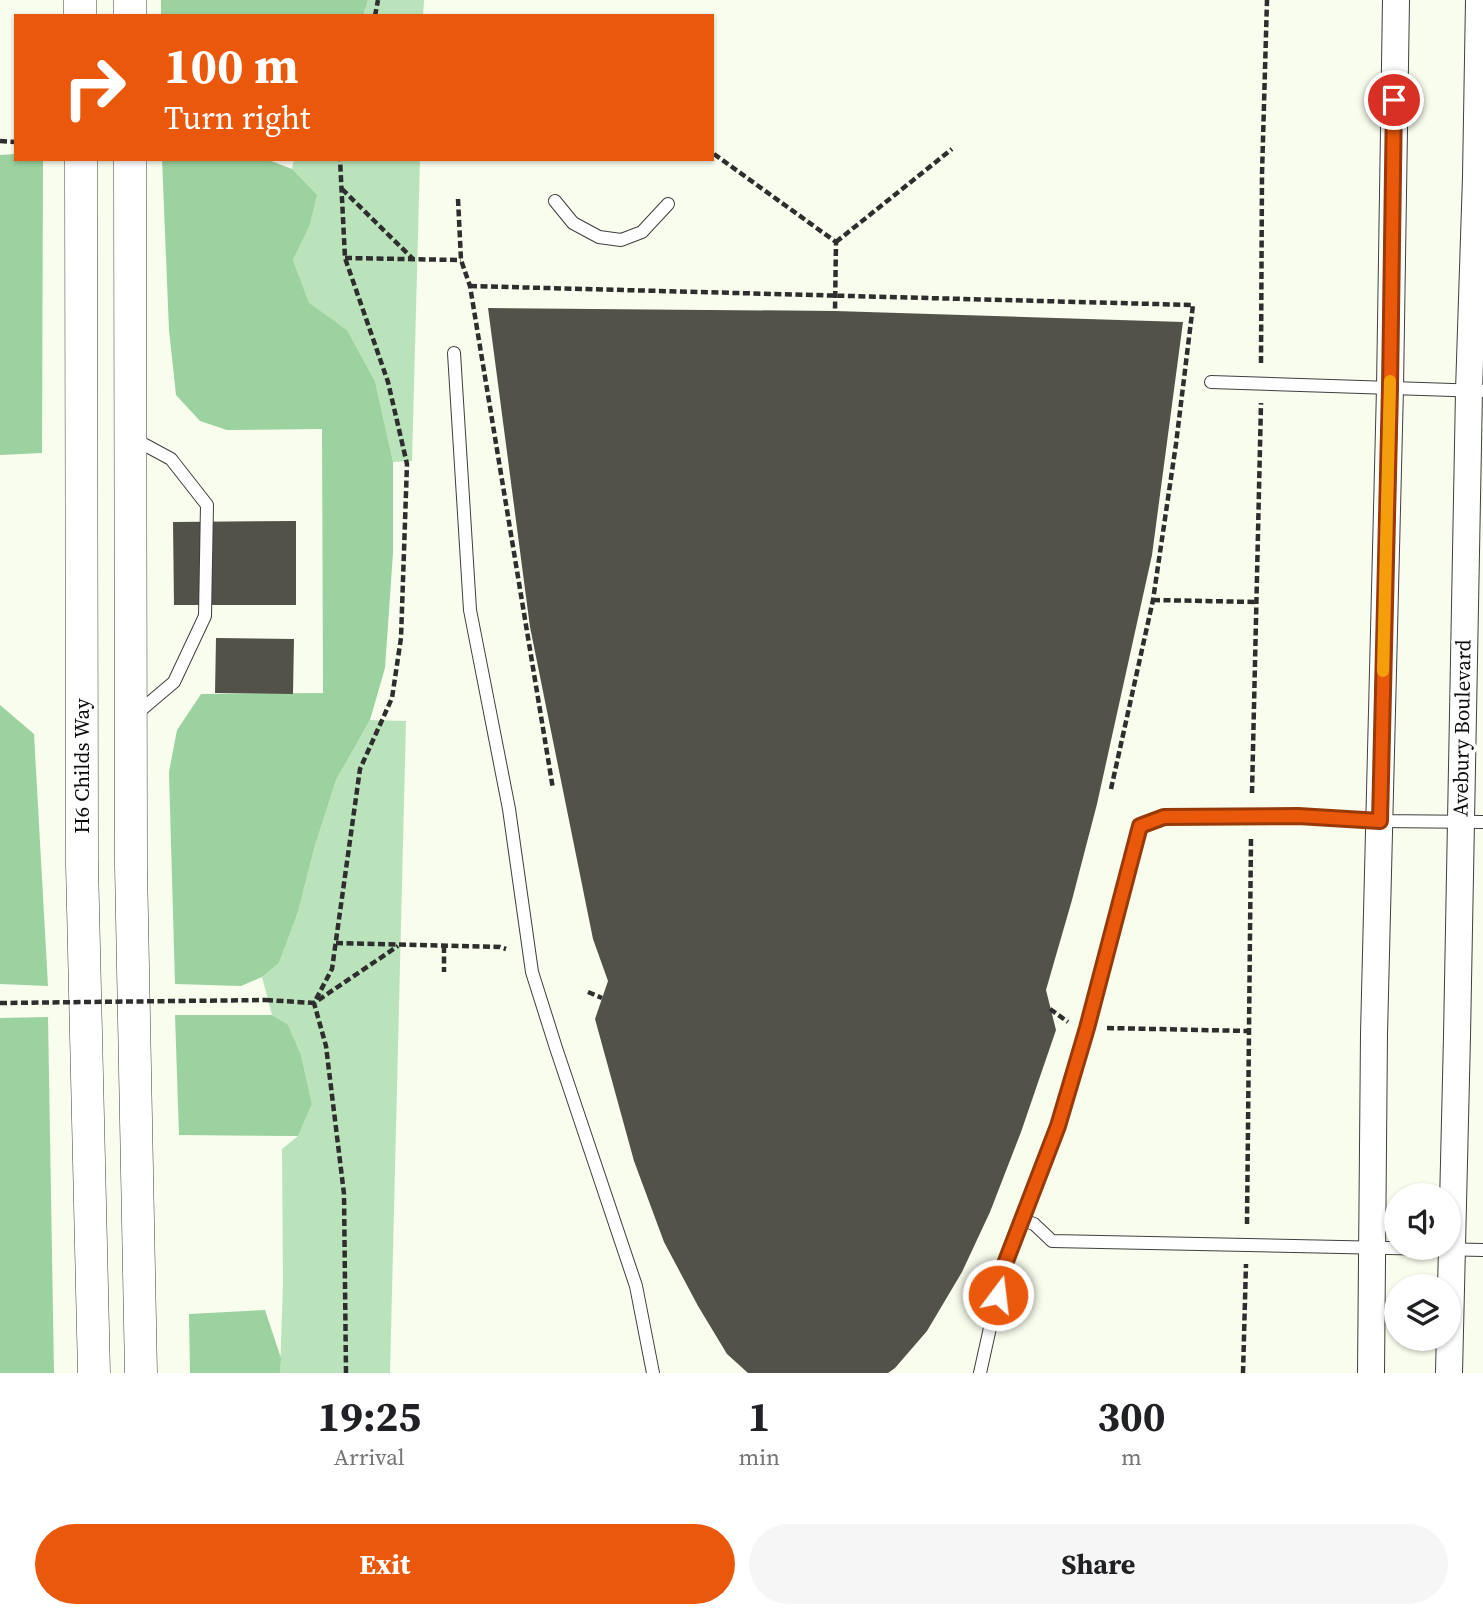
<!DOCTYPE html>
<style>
:root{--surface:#fff;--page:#f6f6f6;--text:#202124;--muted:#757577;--accent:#ea580c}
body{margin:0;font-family:"Source Serif 4",serif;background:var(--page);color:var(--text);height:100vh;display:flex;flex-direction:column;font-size:26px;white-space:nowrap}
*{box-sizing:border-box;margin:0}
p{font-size:23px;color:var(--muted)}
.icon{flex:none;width:38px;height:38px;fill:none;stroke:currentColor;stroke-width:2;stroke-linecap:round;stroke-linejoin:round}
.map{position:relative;height:1373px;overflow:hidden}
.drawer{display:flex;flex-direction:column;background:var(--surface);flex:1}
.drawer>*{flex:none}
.banner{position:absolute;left:14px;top:14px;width:700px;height:147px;border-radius:0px;box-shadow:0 2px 5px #0004;background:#ea580c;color:#fff;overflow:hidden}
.tools{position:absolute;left:1384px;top:1183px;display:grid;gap:14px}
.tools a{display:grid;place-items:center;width:77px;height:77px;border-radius:50%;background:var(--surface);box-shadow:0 2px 5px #0004;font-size:35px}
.pin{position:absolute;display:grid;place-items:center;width:60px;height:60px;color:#fff;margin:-30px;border:4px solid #fff;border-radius:50%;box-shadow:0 2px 7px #0007}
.me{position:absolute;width:77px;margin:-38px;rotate:15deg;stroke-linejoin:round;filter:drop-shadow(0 0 5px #0008)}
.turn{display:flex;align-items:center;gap:24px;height:147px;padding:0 35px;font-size:32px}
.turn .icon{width:91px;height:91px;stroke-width:2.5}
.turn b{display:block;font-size:49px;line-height:60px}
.eta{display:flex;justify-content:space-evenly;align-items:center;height:119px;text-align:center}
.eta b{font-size:42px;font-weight:700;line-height:49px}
.cta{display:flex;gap:14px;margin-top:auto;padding:14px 35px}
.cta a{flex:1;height:80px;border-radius:42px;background:var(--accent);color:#fff;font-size:28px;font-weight:700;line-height:80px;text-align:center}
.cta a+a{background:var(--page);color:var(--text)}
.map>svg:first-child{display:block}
.green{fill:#bbe3bb}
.forest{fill:#9cd29f}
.building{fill:#53524a}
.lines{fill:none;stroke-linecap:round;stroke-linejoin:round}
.service-casing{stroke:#3f3f3f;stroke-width:14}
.minor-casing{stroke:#3f3f3f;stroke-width:28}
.tertiary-casing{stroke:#3f3f3f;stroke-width:33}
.path{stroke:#2e2e2e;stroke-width:4.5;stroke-dasharray:7 3.5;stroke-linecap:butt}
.service{stroke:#fff;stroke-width:12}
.minor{stroke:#fff;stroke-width:26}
.tertiary{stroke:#fff;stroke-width:32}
.path-bridge{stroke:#2e2e2e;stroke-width:4.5;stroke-dasharray:7 3.5;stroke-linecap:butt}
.route-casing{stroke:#983908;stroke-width:18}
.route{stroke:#ea580c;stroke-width:12}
.slow{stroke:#f59e0b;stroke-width:12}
.labels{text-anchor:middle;stroke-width:7;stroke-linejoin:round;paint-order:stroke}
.street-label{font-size:21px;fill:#0c0c0c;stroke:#fff}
</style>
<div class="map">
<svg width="1483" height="1373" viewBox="0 0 1483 1373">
<rect width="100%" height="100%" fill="#f8fded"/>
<g class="green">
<path d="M368,0H424L423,16H363Z"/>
<path d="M294,159H420L412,461L393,462L375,381L347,330L309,304L293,260L309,227L292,169Z"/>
<path d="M370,720L406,721L390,1373H280L283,1283L282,1149L298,1136L312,1104L301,1055L288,1026L272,1015L262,977L279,963L298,912L314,849L336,780Z"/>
</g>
<g class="forest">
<path d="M161,0H368L363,16H161Z"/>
<path d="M16,154V159H43L42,453L0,455V155Z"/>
<path d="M162,159H266L292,169L317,195L309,227L293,260L309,303L347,330L375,381L393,462V553L385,668L370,720L336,780L314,849L298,912L279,963L262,977L241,986L175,984L169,772L177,730L201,694L323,693L322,429L227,430L200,421L176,395L169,330Z"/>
<path d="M0,705L34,734L48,986L0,984Z"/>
<path d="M175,1015H272L288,1025L301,1055L312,1104L298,1136L179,1135Z"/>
<path d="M48,1017L54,1373H0V1018Z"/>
<path d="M265,1310L281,1358L280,1373H190L189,1314Z"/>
</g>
<g class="building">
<path d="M488,308L835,311L1183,322L1152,555L1097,804L1072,900L1046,990L1056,1030L1021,1132L990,1212L962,1272L927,1331L895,1368L888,1373H748L727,1354L698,1306L664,1242L634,1161L595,1019L608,981L593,939L530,627Z"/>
<path d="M296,521V605H174L173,522Z"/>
<path d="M216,638L294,639L293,694L215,693Z"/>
</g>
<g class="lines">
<g class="service-casing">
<g id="service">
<path d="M555,201L573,223L599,237L621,240L642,232L668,204"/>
<path d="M454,353L470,610L509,809L532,972L556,1048L636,1286L653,1373"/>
<path d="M1211,382L1483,391"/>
<path d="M134,439L171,459L207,505L205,616L174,682L135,715"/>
<path d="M1023,1220L1034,1224L1052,1241L1483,1250"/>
<path d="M980,1373L1003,1269L1057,1126L1087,1028L1140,826L1165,817L1200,816H1298L1379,821L1483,822"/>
</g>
</g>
<g class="minor-casing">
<g id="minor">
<path d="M1371,1373L1374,1034L1390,388L1396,0"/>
<path d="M1449,1373L1457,1036L1469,391L1476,177L1479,0"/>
</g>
</g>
<g class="tertiary-casing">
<g id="tertiary">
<path d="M80,0V16"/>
<path d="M130,0V16"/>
<path d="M81,159L82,864L94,1373"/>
<path d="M130,159L131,866L141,1373"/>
</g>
</g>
<g class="path">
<path d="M375,16L378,0"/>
<path d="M0,141L16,142"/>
<path d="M714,154L836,242L835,311"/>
<path d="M342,189L413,259"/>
<path d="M458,199L461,260L470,286L553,789"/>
<path d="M836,242L952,149"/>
<path d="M345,258L461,260"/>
<path d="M470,286L1193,305L1176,444L1153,600L1111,789"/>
<path d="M1261,363L1262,174L1267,0"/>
<path d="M1153,600L1256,602"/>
<path d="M1252,793L1261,403"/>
<path d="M336,943L500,947L506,949"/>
<path d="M444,946V972"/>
<path d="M588,992L602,998"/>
<path d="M266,1000L314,1003L332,969L360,769L392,698L401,638L407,464L388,382L345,258L340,159"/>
<path d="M1050,1009L1068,1022"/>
<path d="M1107,1028L1249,1031"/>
<path d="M1247,1224L1251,837"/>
<path d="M346,1373L344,1194L326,1046L314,1003L398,946"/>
<path d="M1243,1373L1246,1264"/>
</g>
<use href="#service" class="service"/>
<use href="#minor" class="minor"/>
<use href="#tertiary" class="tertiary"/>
<path class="path-bridge" d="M0,1003L266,1000"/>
</g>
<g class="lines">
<g class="route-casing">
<path id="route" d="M998,1295L1003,1269L1058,1126L1087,1028L1140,826L1164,817L1298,816L1380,821L1390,388L1394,100"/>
</g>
<use href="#route" class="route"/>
<path class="slow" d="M1383,671L1390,381"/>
</g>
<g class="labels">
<g class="street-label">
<text transform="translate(1462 728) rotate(-89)" y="7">Avebury Boulevard</text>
<text transform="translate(82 766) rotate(-90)" y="7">H6 Childs Way</text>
</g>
</g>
</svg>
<div class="tools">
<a><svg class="icon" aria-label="sound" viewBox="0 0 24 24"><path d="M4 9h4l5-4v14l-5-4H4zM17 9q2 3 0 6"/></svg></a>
<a><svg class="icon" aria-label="layers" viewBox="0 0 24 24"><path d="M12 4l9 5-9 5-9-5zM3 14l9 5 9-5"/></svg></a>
</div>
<div class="pin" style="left:1394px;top:100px;background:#d93025"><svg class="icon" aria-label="arrive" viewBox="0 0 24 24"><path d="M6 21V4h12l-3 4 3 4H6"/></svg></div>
<svg class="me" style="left:998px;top:1295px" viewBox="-20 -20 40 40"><circle r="17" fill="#ea580c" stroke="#fff" stroke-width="3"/><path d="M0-11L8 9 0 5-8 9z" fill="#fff"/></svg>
<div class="banner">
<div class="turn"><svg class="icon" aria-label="right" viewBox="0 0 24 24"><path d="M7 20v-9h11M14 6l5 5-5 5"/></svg><div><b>100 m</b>Turn right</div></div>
</div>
</div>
<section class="drawer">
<div class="eta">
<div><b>19:25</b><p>Arrival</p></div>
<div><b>1</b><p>min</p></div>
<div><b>300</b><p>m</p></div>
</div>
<div class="cta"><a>Exit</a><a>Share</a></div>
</section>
